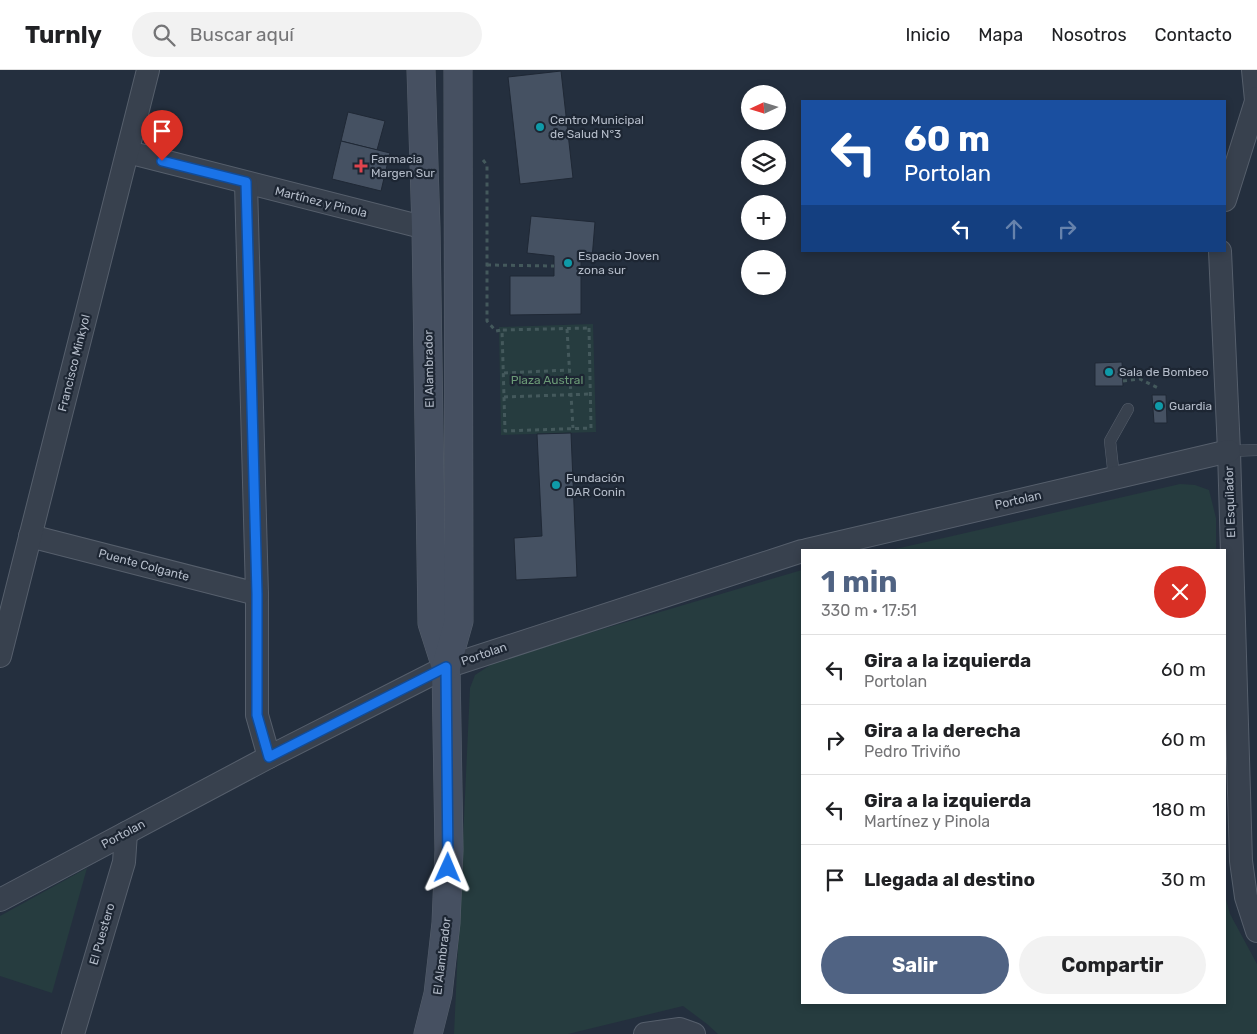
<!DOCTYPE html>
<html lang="es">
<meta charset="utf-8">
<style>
:root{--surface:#fff;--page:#f2f2f2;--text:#202124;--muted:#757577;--line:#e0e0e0;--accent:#506383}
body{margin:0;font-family:Rubik,sans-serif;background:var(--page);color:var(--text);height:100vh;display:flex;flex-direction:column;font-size:19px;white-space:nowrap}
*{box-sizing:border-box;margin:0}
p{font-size:16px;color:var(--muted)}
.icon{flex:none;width:28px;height:28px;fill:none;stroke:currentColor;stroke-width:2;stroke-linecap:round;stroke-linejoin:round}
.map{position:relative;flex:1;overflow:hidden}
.panel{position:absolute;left:801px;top:479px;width:425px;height:455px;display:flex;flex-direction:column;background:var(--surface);border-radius:0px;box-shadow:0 2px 8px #0003}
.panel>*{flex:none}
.banner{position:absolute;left:801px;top:30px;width:425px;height:152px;border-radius:0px;box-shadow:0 2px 8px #0003;background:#1a4fa0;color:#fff;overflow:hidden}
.needle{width:32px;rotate:266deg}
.fabs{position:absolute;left:741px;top:15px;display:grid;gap:10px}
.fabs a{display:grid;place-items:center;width:45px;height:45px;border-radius:50%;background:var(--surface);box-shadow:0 2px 8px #0003;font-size:25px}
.pin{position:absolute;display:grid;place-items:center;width:42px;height:42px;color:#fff;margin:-51px -21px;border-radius:50% 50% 50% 0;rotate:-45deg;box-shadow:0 0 5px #0007}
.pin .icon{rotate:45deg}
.me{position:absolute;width:55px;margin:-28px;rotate:1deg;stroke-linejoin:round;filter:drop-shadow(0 0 4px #0008)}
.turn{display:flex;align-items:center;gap:18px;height:105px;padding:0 20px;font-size:22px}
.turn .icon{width:65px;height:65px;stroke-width:2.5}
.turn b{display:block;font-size:35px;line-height:42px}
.lanes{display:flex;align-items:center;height:48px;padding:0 20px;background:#0003;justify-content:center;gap:25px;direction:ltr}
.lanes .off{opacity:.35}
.round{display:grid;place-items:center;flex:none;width:52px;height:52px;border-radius:26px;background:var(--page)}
.overview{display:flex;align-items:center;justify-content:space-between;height:85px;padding:0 20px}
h1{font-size:30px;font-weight:700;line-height:38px;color:var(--accent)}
.cta{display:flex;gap:10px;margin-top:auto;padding:10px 20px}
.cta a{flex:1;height:58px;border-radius:30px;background:var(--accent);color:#fff;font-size:20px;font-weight:700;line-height:58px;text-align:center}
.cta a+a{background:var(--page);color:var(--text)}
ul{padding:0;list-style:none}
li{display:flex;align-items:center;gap:15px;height:70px;padding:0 20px;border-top:1px solid var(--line)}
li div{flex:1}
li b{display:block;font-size:19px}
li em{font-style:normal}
header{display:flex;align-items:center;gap:30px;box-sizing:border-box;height:70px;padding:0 25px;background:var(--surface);border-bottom:1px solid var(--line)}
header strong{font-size:24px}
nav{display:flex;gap:28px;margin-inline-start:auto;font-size:18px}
.search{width:350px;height:45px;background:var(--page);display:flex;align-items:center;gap:12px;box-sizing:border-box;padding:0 18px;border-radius:28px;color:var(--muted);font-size:19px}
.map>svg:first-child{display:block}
.green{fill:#263c3f}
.building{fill:#455162;stroke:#1f2835}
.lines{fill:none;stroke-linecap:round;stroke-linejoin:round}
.service-casing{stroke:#565f6c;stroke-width:12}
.minor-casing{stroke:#565f6c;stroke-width:24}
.secondary-casing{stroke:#565f6c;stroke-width:29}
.path{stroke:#44595c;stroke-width:3;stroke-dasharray:4 4;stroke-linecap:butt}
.service{stroke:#38414e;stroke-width:11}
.minor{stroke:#38414e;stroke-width:22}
.secondary{stroke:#465061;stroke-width:28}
.route-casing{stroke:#114b97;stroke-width:12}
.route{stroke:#1a73e8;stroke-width:9}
.culture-dot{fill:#0f9aa8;stroke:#1d2633;stroke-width:2}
.health-dot{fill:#e0444e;stroke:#1d2633;stroke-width:2}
.labels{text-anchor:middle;stroke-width:4.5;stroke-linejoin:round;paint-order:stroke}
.poi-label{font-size:12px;fill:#b4bcc9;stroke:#1d2633;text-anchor:start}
.street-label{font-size:12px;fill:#b4bcc9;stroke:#1d2633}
.park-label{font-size:12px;fill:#6b9a76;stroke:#1d2633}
</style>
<header>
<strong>Turnly</strong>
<div class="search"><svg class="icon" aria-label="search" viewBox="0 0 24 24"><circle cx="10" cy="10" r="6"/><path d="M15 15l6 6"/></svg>Buscar aquí</div>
<nav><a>Inicio</a><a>Mapa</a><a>Nosotros</a><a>Contacto</a></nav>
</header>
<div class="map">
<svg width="1257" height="964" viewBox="0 0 1257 964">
<rect width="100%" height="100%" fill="#242f3e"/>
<g class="green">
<path d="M593,254L596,362L501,365L499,257Z"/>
<path d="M1180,414L1195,415L1209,420L1216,448V480H891Z"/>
<path d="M802,500V932H1225V826L1230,844L1257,894V964H718L707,954L683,936L568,964H454L470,618L475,605L498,590Z"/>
<path d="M87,798L52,923L0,906V846Z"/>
</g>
<g class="building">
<path d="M561,1L573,108L520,114L508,7Z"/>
<path d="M348,42L385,51L377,80L341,71Z"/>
<path d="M341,71L390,83L381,121L332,109Z"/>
<path d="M531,146L595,152L592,189L581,188V244L510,245V206H554V186L527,183Z"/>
<path d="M1122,292L1123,316H1095V293Z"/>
<path d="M1152,325H1166L1167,353H1154Z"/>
<path d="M571,363L577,507L516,510L514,468L542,466L537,364Z"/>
</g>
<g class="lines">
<g class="service-casing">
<g id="service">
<path d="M1229,381L1257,380"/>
<path d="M1114,407L1110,371L1128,339"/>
</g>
</g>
<g class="minor-casing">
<g id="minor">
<path d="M1253,0L1256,30"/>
<path d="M128,82L426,158"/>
<path d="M246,113L257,524V645L269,687"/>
<path d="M1225,130L1257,28"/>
<path d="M1220,181L1229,381L1241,791L1246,827L1257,861"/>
<path d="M30,466L257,524"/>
<path d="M807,480L1229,381"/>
<path d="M0,586L148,0"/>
<path d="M0,830L269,687L446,597L802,481"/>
<path d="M73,964L124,792L126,763"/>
<path d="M645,964L680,959L694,964"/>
</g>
</g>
<g class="secondary-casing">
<g id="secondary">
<path d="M421,0L426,158L432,553L446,597L449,780L446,853L438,924L428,964"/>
<path d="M446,597L459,551L458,0"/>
</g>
</g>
<g class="path">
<path d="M483,90L487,95V251L496,261L502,260"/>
<path d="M487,195L554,196"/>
<path d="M589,258L591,358L505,361L502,260Z"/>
<path d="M567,259L573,358"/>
<path d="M504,303L569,300"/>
<path d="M1123,311L1140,309L1160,319"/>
<path d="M504,327L591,324"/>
</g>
<use href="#service" class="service"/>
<use href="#minor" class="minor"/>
<use href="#secondary" class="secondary"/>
</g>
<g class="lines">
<g class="route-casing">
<path id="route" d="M162,91L246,112L257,524V645L269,687L446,597L448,798"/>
</g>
<use href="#route" class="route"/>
</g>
<g class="culture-dot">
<circle cx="540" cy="57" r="5"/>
<circle cx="568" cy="193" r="5"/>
<circle cx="1109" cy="302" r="5"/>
<circle cx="1159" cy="336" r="5"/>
<circle cx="556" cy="415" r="5"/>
</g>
<path class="health-dot" d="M358.5 88.5h5v5h5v5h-5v5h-5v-5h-5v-5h5z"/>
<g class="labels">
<g class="poi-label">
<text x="550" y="54">Centro Municipal<tspan x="550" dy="14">de Salud N°3</tspan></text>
<text x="371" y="93">Farmacia<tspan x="371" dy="14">Margen Sur</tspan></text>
<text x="578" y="190">Espacio Joven<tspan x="578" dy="14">zona sur</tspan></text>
<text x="1119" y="306">Sala de Bombeo</text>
<text x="1169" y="340">Guardia</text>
<text x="566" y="412">Fundación<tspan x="566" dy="14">DAR Conin</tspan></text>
</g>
<g class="street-label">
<text transform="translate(321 132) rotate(14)" y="4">Martínez y Pinola</text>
<text transform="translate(74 293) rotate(-76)" y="4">Francisco Minkyol</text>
<text transform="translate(429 299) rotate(-91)" y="4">El Alambrador</text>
<text transform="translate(1018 430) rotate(-13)" y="4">Portolan</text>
<text transform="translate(1230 432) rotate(-92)" y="4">El Esquilador</text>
<text transform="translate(144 495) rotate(15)" y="4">Puente Colgante</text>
<text transform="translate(484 584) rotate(-19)" y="4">Portolan</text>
<text transform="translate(123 764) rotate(-28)" y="4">Portolan</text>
<text transform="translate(102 864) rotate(-74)" y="4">El Puestero</text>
<text transform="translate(442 886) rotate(-83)" y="4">El Alambrador</text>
</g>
<g class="park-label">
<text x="547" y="314">Plaza Austral</text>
</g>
</g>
</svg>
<div class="fabs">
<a><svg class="needle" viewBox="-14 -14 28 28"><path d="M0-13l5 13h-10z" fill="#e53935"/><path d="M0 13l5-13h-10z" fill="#757577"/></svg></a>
<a><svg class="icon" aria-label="layers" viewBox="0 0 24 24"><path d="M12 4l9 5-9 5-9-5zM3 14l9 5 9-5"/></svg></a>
<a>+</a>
<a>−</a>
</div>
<div class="pin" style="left:162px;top:91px;background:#d93025"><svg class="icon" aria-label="arrive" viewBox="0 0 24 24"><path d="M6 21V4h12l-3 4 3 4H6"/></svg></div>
<svg class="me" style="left:448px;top:798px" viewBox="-20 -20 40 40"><path d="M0-17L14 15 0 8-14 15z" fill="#1a73e8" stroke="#fff" stroke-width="4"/></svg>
<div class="banner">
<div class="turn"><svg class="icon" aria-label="left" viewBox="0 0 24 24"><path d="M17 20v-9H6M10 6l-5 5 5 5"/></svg><div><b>60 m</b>Portolan</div></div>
<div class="lanes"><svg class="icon" aria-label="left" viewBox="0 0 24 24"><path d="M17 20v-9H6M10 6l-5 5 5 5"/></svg><svg class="icon off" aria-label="ahead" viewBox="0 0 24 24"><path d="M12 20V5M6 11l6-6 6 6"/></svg><svg class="icon off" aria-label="right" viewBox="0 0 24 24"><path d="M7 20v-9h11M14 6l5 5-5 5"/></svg></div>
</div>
<section class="panel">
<div class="overview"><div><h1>1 min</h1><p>330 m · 17:51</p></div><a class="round" style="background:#d93025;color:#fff"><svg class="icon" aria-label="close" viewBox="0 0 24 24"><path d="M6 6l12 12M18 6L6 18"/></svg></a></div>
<ul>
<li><svg class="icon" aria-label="left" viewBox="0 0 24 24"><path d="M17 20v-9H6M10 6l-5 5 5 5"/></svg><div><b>Gira a la izquierda</b><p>Portolan</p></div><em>60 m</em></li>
<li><svg class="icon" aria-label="right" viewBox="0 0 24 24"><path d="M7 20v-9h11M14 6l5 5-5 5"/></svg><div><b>Gira a la derecha</b><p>Pedro Triviño</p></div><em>60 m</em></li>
<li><svg class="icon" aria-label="left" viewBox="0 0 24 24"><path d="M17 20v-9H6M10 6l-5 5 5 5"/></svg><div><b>Gira a la izquierda</b><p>Martínez y Pinola</p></div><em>180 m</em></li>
<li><svg class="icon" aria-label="arrive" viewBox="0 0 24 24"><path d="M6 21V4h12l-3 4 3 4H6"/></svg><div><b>Llegada al destino</b></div><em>30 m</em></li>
</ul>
<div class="cta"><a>Salir</a><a>Compartir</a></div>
</section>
</div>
